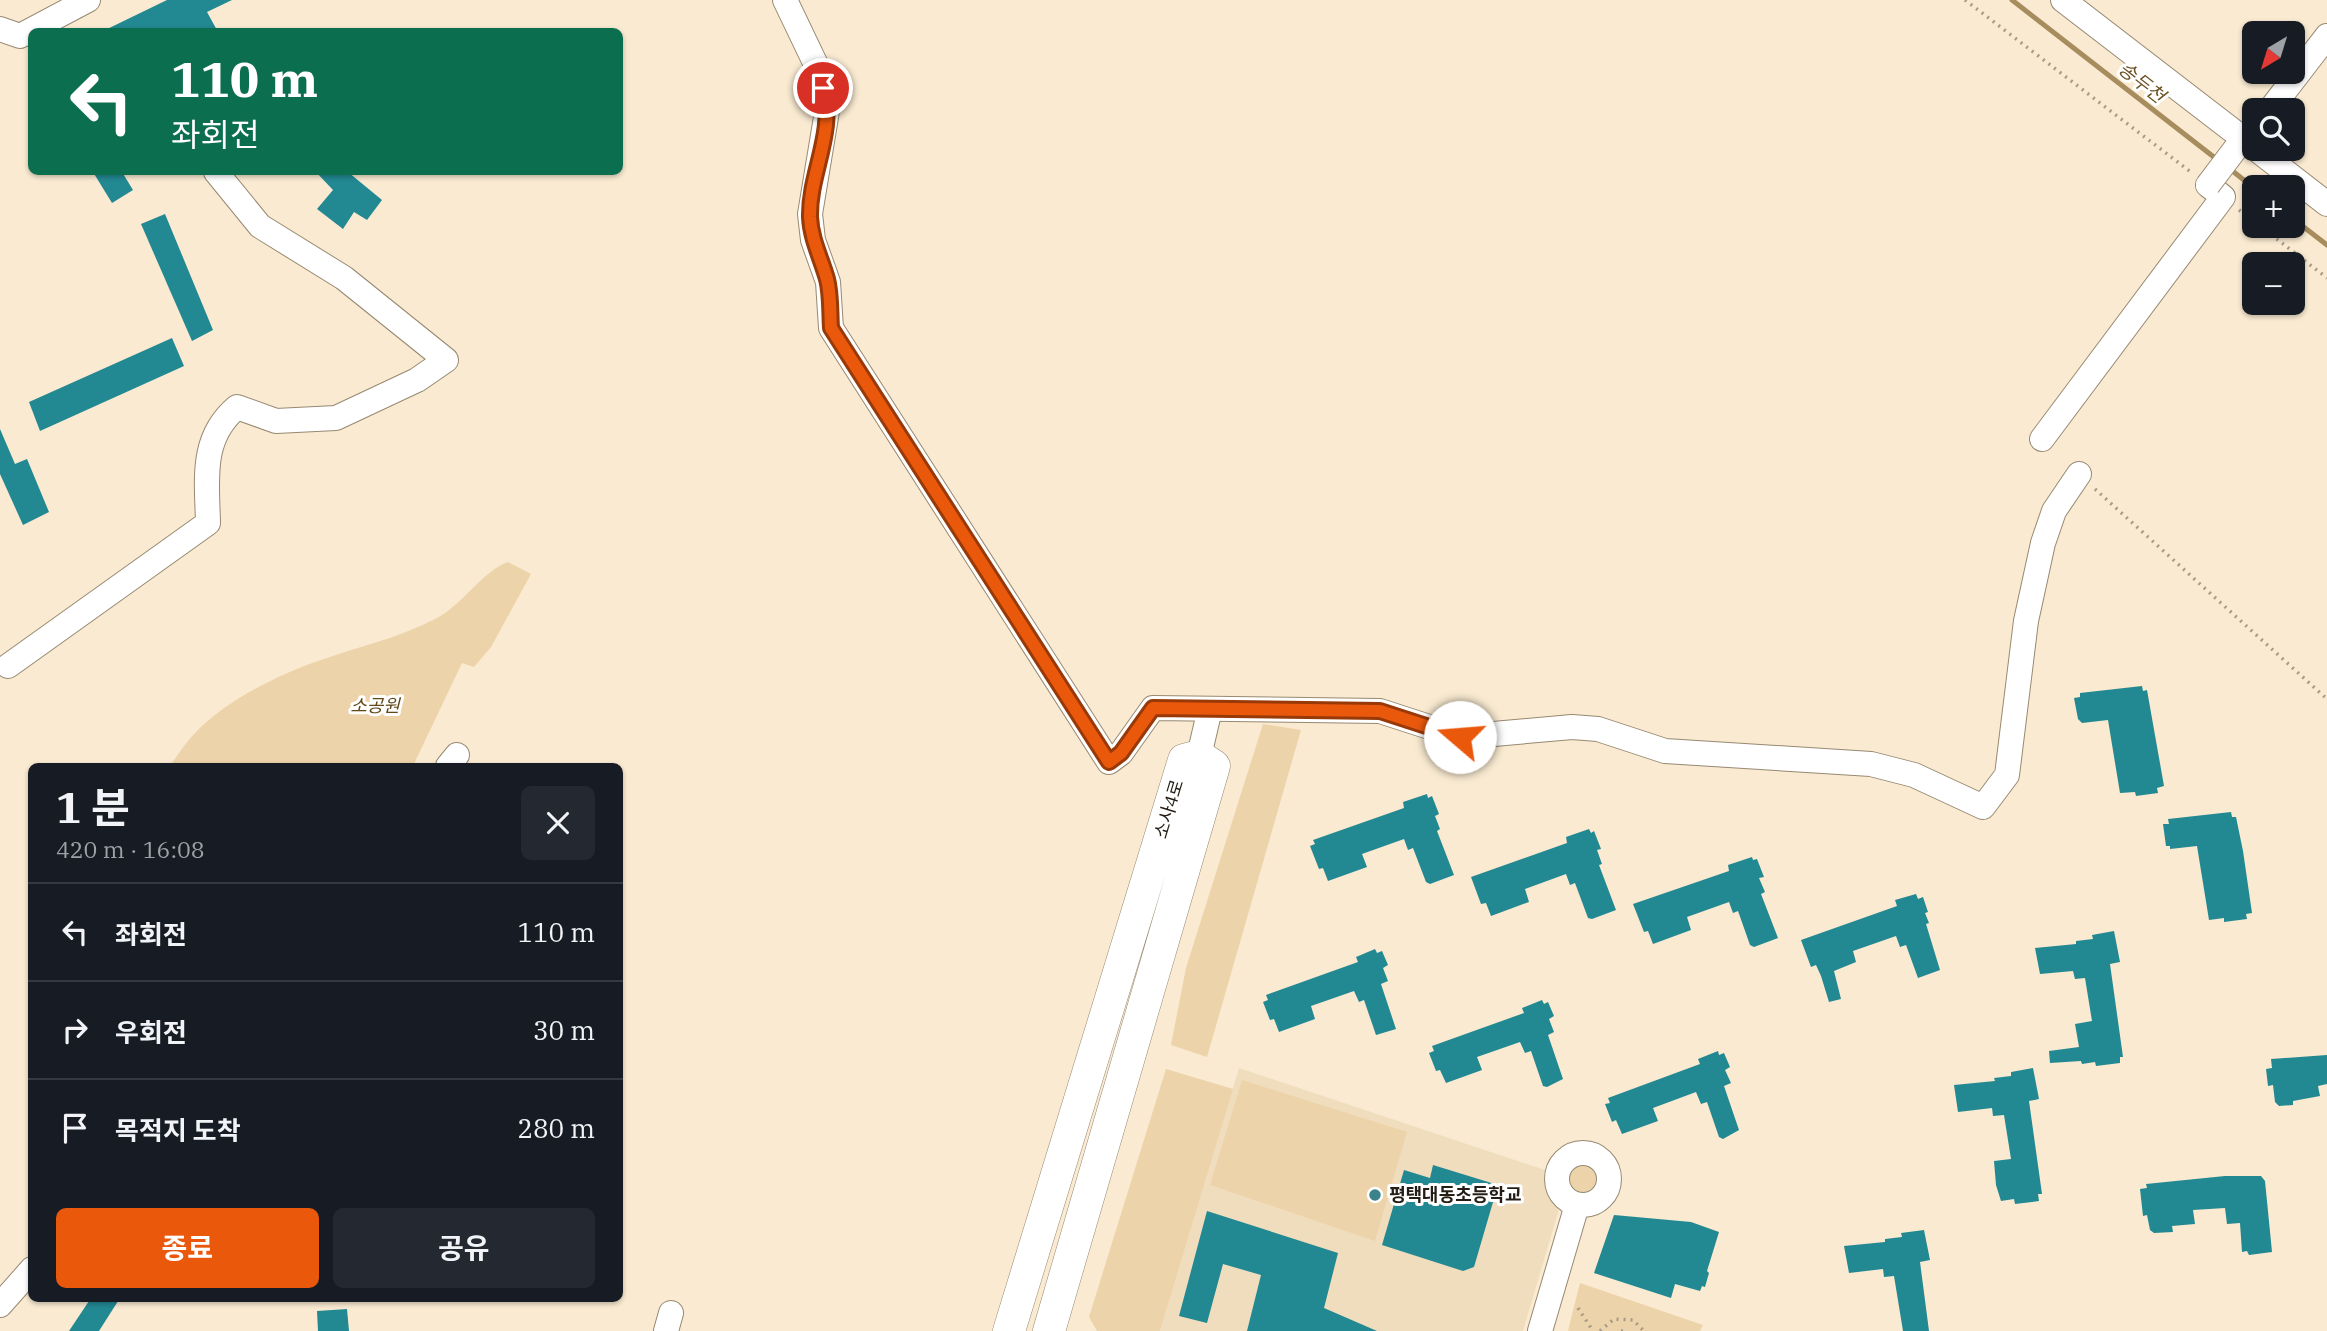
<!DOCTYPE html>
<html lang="ko">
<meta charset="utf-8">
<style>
:root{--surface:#171b24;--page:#242831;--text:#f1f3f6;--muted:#9ea1a6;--line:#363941;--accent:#ea580c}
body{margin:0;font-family:"IBM Plex Serif","Noto Sans KR",serif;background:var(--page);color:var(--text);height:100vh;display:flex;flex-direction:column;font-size:26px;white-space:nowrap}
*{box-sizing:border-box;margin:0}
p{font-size:23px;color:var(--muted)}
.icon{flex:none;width:38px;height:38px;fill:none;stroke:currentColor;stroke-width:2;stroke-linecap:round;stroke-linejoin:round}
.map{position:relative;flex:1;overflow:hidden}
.side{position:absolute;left:28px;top:763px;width:595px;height:539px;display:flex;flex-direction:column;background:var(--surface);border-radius:10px;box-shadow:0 2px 5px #0004}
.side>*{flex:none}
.hud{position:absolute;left:28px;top:28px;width:595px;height:147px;border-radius:10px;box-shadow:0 2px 5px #0004;background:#0b6e4f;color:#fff;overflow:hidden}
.needle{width:46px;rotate:218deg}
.controls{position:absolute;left:2242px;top:21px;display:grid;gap:14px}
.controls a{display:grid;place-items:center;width:63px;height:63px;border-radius:10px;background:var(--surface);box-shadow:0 2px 5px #0004;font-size:35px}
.pin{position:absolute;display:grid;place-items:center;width:60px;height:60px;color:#fff;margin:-30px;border:4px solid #fff;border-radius:50%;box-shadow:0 2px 7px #0007}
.me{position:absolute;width:77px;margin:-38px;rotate:288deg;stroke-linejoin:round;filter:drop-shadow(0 0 5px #0008)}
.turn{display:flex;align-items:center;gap:24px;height:147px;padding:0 28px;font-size:32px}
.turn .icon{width:91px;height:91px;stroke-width:2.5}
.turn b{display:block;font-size:49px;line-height:60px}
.round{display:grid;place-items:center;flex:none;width:74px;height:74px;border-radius:10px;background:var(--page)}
.summary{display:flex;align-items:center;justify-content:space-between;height:119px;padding:0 28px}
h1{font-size:42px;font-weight:700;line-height:52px}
.action{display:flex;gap:14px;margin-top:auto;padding:14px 28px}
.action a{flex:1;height:80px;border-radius:10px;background:var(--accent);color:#fff;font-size:28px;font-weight:700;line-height:80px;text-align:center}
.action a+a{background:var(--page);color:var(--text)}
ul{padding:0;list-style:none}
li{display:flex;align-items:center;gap:21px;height:98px;padding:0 28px;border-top:2px solid var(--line)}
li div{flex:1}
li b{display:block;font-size:26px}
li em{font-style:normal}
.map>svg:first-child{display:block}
.built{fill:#f0ddbe}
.green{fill:#ecd3a9}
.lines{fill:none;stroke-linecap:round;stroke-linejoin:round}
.stream{stroke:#a78c5e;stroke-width:5}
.building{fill:#228892}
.minor-casing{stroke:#978972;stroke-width:26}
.major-casing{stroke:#978972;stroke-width:33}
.path{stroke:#a69b88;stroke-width:3.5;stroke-dasharray:2 5;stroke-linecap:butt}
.minor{stroke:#fff;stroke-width:24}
.major{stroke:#fff;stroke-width:32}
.minor-bridge-casing{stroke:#978972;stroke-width:26;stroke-linecap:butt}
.minor-bridge{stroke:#fff;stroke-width:24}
.route-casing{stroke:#983908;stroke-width:18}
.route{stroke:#ea580c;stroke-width:12}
.poi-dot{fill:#3b828a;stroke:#fff;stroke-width:2.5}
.labels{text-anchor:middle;stroke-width:6;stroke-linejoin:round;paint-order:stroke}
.park-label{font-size:18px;font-style:italic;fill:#614818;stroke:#fff}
.street-label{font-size:18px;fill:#231d15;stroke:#fff}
.poi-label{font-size:18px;font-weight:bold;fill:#231d15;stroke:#fff;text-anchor:start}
.water-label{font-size:19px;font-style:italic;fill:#6b5123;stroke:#fff}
</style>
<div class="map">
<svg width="2327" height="1331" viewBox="0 0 2327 1331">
<rect width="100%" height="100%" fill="#f9ead1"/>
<path class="built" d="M1239,1068L1548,1171L1547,1188L1559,1209L1523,1331H1160Z"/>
<g class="green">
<path d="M508,562L531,574L491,647L474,667L462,663L413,766H170C178,755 186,742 196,732C227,700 279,674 321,660C361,646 399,638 437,618C462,605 485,569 508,562Z"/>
<path d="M1263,724L1301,730L1207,1057L1171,1045L1186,968Z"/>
<path d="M1166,1069L1233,1089L1160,1331H1097L1089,1317Z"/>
<path d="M1242,1080L1407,1132L1375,1241L1210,1185Z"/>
<circle cx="1583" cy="1179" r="15"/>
<path d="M1580,1283L1703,1325L1700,1331H1568Z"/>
</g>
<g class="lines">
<g class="stream">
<path d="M2012,0L2219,161"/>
<path d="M2230,169L2254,188"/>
<path d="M2292,218L2327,245"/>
</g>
</g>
<g class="building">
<path d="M167,0H232L207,12L218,32H101Z"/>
<path d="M93,172H122L133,190L112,203Z"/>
<path d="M316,172H348L382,200L367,220L354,212L343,229L317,209L333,190Z"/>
<path d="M165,214L213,330L192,341L141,224Z"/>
<path d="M172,338L184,366L40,431L29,402Z"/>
<path d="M0,429L15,464L27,459L49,512L23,525L0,474Z"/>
<path d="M2142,686L2143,691L2147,690L2164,786L2157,788L2158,793L2136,796L2135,792L2120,793L2108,720L2082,723L2078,719L2074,698L2080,697V693Z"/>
<path d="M1427,794L1428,798L1432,796L1439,814L1435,816L1440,829L1437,831L1454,875L1430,884L1426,882L1413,848L1408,850L1404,839L1362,854L1367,867L1328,881L1323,868L1319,869L1310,846L1315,844L1313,840L1404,808L1403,802Z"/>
<path d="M2231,812L2232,817H2236L2243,851L2252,913L2246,914L2247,919L2224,922V918L2209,920L2197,846L2170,849V846H2166L2163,824H2169L2168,819Z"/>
<path d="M1589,829L1591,833L1594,831L1601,849L1597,850L1602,864L1599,865L1616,910L1592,919L1588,918L1575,883L1570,885L1566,874L1525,889L1529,902L1491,916L1486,903L1481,904L1471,877L1567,843L1566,837Z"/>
<path d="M1752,857L1753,860L1757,859L1764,877L1759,878L1765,892L1761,894L1778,938L1754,947L1750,945L1738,911L1733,913L1729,902L1687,917L1691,930L1653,944L1648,931L1644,932L1633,904L1729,871L1728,865Z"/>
<path d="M1916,894L1918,899L1923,897L1928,912L1925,913L1929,923L1926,924L1940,970L1918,978L1906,945L1900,947L1896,936L1853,951L1856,962L1834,971L1841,999L1829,1002L1821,976L1816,965L1811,967L1801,940L1897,906L1895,900Z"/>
<path d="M2114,931L2120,962L2110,964L2123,1057H2120V1063L2096,1066L2095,1062L2082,1064L2081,1061L2050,1063L2049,1051L2079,1047L2075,1024L2092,1021L2085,978L2075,979L2073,971L2040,974L2035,948L2076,944V941L2093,939L2092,935Z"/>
<path d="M1375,949L1377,953L1382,951L1388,965L1383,968L1388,981L1381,984L1396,1029L1376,1035L1364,1000L1359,1002L1354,991L1311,1006L1315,1019L1279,1032L1274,1019L1270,1020L1263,1002L1268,1000L1266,995L1358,962L1356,957Z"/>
<path d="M1542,1000L1544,1004L1548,1002L1554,1016L1549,1019L1554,1032L1548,1035L1563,1079L1547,1087L1543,1086L1531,1051L1525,1053L1520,1042L1477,1057L1482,1070L1446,1083L1440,1070L1436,1071L1429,1053L1434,1051L1432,1046L1524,1013L1522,1008Z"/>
<path d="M1718,1051L1719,1055L1724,1053L1730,1067L1725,1070L1731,1083L1724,1086L1739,1130L1723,1139L1719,1137L1707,1102L1701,1104L1696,1092L1653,1108L1658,1121L1622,1134L1616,1120L1612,1122L1605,1104L1610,1103L1608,1098L1700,1064L1698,1059Z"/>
<path d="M2327,1055V1084L2318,1086L2320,1096L2293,1101V1105L2279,1106L2275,1102L2273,1085L2268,1086L2266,1069L2272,1068L2271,1059Z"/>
<path d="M2033,1068L2039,1099L2029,1101L2042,1194H2038L2039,1201L2015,1204L2014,1199L2001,1201L1996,1185L1994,1161L2011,1159L2004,1115L1993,1116L1992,1108L1958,1112L1954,1085L1995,1081L1994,1078L2011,1076V1072Z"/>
<path d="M1433,1165L1498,1185L1474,1267L1463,1271L1382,1245L1404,1170L1430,1178Z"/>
<path d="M2225,1176H2261L2265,1181L2272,1252L2249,1255L2247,1251L2242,1252L2240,1223L2227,1224L2225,1208L2193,1210L2195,1224L2172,1226L2173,1232L2154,1233L2150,1230L2147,1215L2143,1216L2140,1189L2147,1188L2146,1184Z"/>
<path d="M1207,1211L1338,1253L1324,1308L1377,1331H1247L1261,1275L1223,1264L1207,1323L1179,1316Z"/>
<path d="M1614,1215L1691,1222L1719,1232L1707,1271L1709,1273L1705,1287L1702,1286L1700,1291L1675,1284L1671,1298L1594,1273Z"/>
<path d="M1924,1230L1930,1260L1920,1262L1929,1331H1903L1894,1276L1884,1277L1883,1269L1849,1273L1844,1246L1885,1242V1239L1902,1237L1901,1233Z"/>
<path d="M91,1298H120L99,1331H69Z"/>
<path d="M347,1309L349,1331H318L317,1311Z"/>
</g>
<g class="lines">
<g class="minor-casing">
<g id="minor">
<path d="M785,0L819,71L828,105L810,214L813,240L828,282L831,328L1109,762L1121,753L1153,708L1380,711L1460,737L1572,727L1598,729L1665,751L1871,764L1914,775L1983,807L2007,775L2026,621L2043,543L2054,511L2079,474"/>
<path d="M2063,0L2254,147"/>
<path d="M0,29L20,36L88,0"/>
<path d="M2270,110L2327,36"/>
<path d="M2256,149L2327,204"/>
<path d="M2042,439L2223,197L2208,185"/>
<path d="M8,666L208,523C207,480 200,438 237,407L276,421L336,418L417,380L446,360L344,278L260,226L216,172"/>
<path d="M1199,756L1209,713"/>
<path d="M448,766L457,755"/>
<circle cx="1583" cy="1179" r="26"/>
<path d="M0,1305L32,1269"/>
<path d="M666,1331L671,1313"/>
<path d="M1540,1331L1577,1205"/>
</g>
</g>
<g class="major-casing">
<path id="major" d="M1009,1331L1184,760L1199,756L1214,766L1049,1331"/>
</g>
<g class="path">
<path d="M1965,0L2192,173"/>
<path d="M2239,210L2254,221"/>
<path d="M2260,226L2327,278"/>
<path d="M2095,489L2327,699"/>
<path d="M1578,1308L1593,1331"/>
<path d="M1600,1331L1614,1319L1633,1320L1644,1331"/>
<path d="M1621,1331H1623"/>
</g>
<use href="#minor" class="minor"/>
<use href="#major" class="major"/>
<g class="minor-bridge-casing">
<path id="minor-bridge" d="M2208,185L2236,148"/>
</g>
<use href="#minor-bridge" class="minor-bridge"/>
</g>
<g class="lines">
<g class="route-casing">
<path id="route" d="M823,88C836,132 809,173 810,217C811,239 821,258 827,279C831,294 830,313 831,328L1109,762L1121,753L1153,708L1380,711L1460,737"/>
</g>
<use href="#route" class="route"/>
</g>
<circle class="poi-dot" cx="1375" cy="1195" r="7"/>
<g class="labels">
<g class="park-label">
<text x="375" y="712">소공원</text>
</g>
<g class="street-label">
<text transform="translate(1169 809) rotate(-73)" y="6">소사4로</text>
</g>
<g class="poi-label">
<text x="1389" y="1201">평택대동초등학교</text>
</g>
<g class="water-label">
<text transform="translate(2142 82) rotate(38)" y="7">송두천</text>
</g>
</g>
</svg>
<div class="controls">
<a><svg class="needle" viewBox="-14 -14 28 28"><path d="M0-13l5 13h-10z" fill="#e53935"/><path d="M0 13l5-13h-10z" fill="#9ea1a6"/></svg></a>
<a><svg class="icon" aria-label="search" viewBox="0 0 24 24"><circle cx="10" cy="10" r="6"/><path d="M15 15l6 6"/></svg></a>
<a>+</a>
<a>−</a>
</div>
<div class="pin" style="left:823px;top:88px;background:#d93025"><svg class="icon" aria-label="arrive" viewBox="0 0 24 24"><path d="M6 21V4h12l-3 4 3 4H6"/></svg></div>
<svg class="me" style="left:1460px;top:737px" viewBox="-20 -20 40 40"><circle r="19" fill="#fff"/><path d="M0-13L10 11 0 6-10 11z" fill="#ea580c"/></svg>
<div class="hud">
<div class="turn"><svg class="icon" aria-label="left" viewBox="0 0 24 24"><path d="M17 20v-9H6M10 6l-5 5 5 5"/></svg><div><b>110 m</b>좌회전</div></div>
</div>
<section class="side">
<div class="summary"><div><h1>1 분</h1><p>420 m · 16:08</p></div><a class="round"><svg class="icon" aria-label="close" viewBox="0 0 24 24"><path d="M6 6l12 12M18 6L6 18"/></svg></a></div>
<ul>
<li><svg class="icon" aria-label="left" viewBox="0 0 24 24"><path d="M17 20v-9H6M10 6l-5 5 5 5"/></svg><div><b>좌회전</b></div><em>110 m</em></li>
<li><svg class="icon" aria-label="right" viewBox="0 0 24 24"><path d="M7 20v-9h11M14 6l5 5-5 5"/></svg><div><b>우회전</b></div><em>30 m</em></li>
<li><svg class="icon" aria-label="arrive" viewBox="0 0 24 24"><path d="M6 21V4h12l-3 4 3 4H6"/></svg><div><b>목적지 도착</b></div><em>280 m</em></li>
</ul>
<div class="action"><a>종료</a><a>공유</a></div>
</section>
</div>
